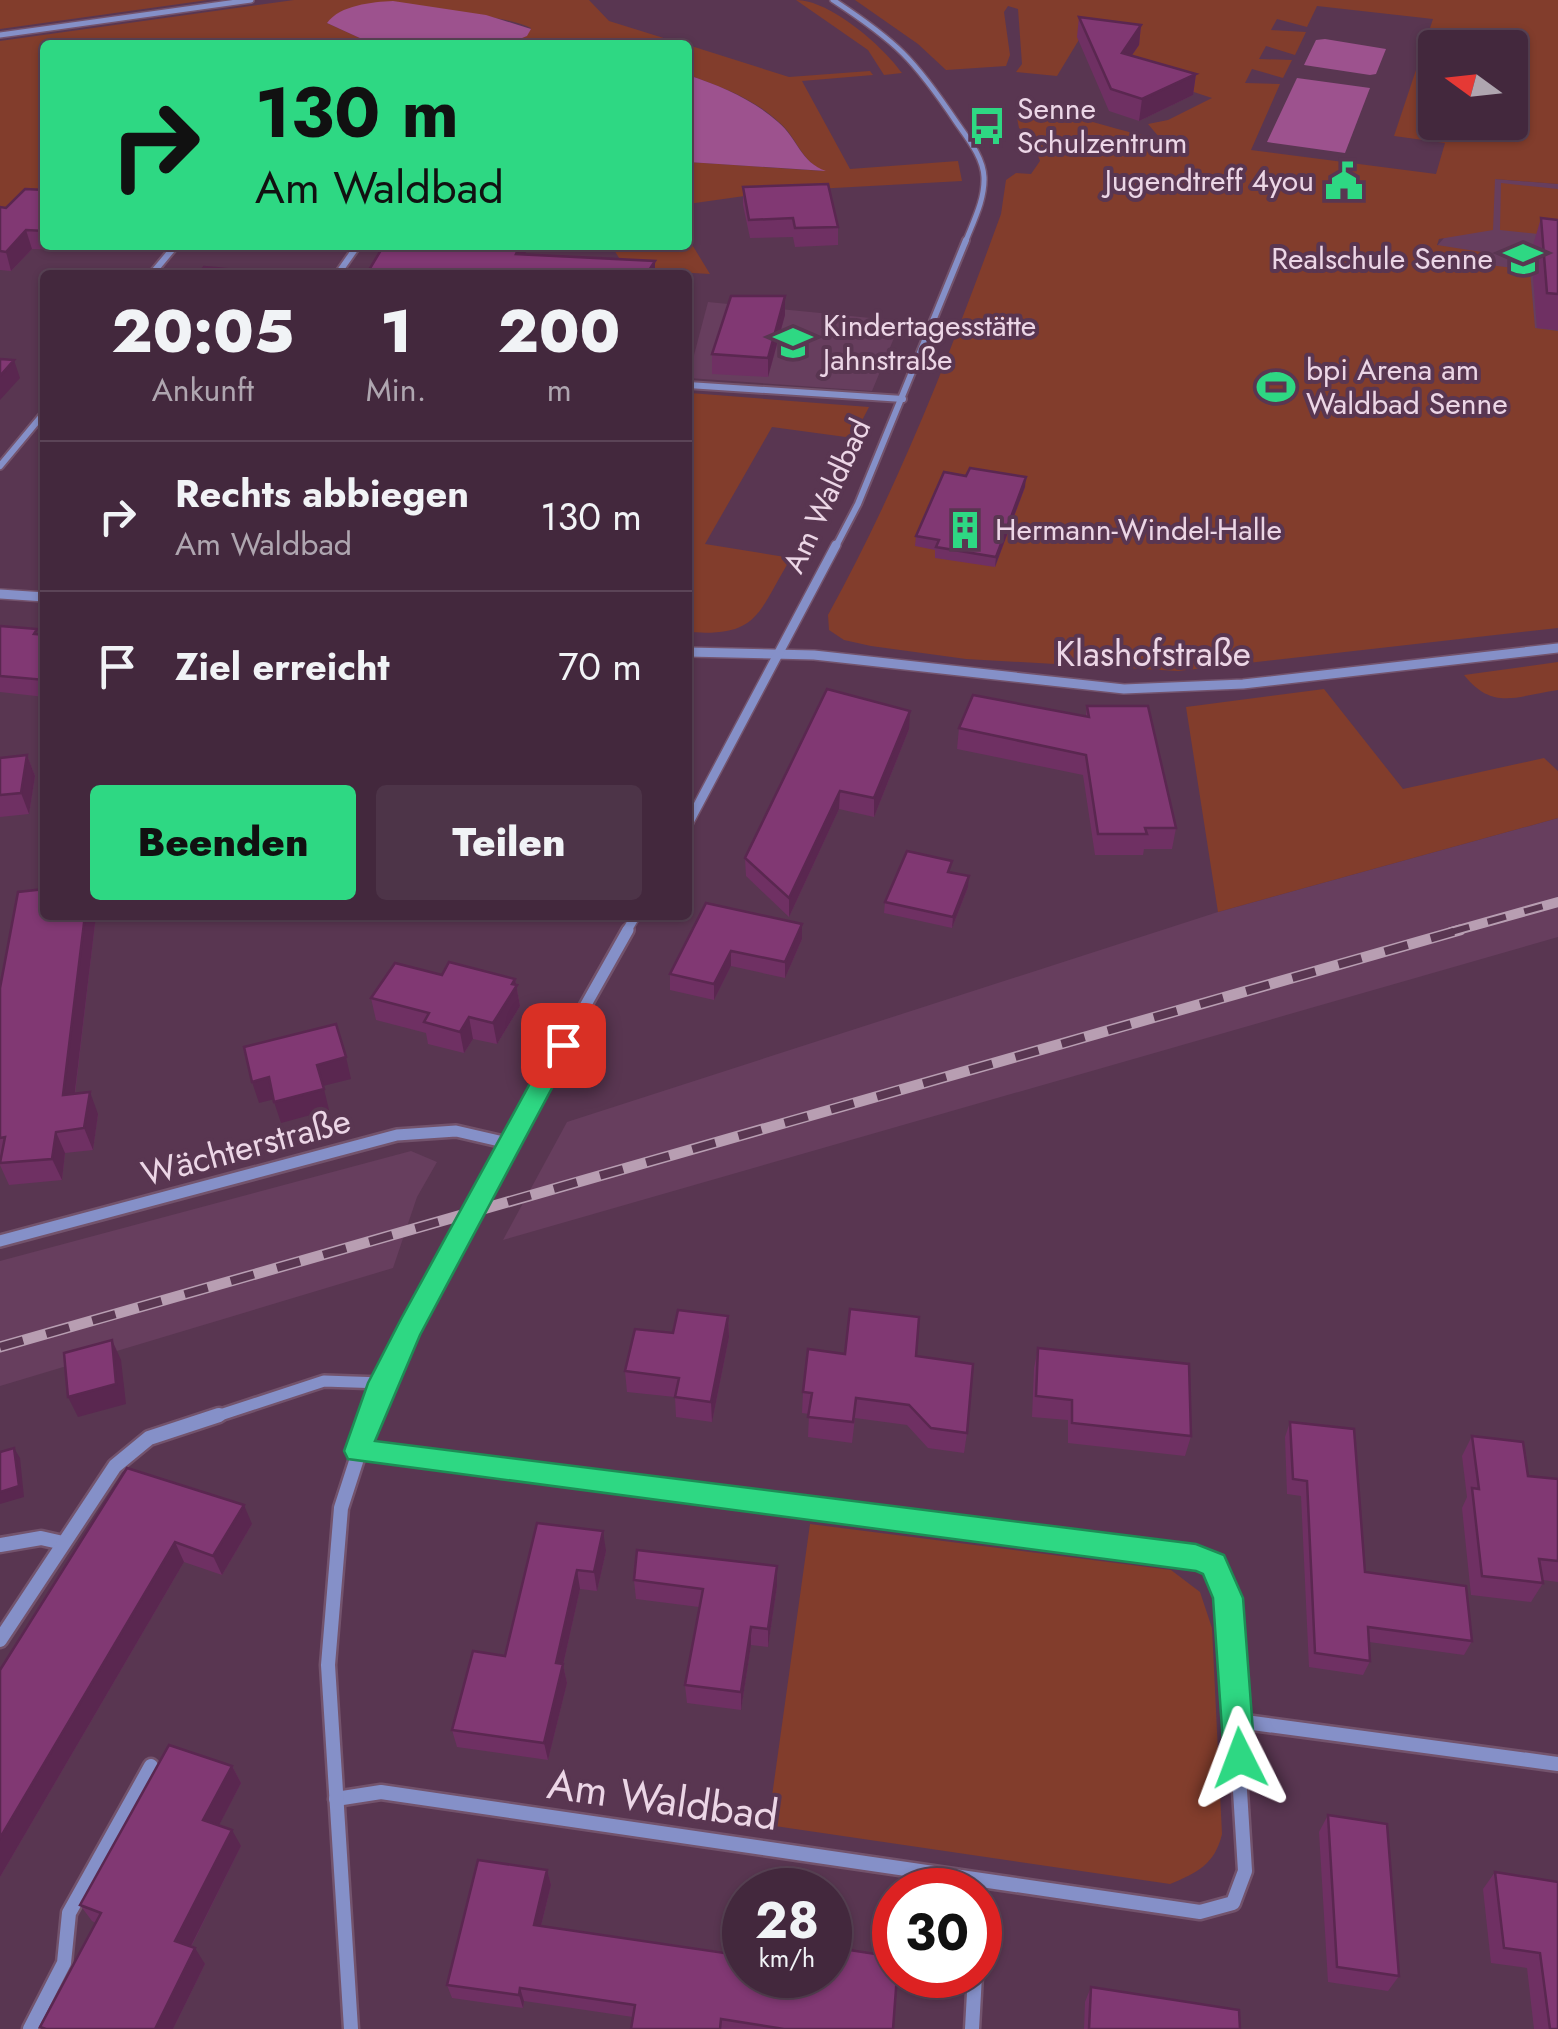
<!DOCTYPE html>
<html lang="de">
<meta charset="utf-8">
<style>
:root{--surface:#43283d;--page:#4d3448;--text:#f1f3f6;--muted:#afa6b0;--line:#5b4457;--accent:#2ed883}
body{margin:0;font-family:Jost,sans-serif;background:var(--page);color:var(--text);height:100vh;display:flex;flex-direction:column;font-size:38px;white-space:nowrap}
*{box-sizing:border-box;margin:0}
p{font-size:32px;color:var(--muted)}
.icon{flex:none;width:55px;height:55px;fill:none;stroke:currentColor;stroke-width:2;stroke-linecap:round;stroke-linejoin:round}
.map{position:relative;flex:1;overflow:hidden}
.side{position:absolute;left:40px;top:270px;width:652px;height:650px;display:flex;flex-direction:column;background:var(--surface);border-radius:10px;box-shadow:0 2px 8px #0004,0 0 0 2px var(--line)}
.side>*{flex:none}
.top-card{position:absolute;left:40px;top:40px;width:652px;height:210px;border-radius:10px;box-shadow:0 2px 8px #0004,0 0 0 2px var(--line);background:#2ed883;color:#111;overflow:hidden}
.needle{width:65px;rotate:285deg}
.fabs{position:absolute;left:1418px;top:30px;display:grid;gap:20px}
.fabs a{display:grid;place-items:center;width:110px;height:110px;border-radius:10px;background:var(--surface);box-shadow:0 2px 8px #0004,0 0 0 2px var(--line);font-size:50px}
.speed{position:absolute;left:722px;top:1868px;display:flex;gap:20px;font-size:50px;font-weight:700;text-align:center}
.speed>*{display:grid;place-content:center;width:130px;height:130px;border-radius:50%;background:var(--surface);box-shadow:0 2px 8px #0004,0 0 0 2px var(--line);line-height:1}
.speed small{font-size:25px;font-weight:400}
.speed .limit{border:15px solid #d22;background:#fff;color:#111}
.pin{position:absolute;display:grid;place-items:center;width:85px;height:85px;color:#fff;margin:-42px;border-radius:20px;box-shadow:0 5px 15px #0006}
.me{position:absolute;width:110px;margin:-55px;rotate:357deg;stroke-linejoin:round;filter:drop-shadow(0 0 8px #0008)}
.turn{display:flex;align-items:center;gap:35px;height:210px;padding:0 50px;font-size:45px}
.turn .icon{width:130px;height:130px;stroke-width:2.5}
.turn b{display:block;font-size:70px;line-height:85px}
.eta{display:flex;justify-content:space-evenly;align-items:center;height:170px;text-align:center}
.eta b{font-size:60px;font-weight:800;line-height:70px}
.button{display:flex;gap:20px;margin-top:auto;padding:20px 50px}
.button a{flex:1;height:115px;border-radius:10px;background:var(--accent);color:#111;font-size:40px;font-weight:800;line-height:115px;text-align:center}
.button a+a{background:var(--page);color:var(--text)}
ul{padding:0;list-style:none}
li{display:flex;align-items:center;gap:30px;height:150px;padding:0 50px;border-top:2px solid var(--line)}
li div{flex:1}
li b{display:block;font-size:38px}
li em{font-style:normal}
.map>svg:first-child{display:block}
.built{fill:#673e5e}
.green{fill:#823d2c;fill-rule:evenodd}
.water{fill:#9d528e}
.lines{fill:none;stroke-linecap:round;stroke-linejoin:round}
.minor-far4-casing{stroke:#73536c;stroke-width:8}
.minor-far3-casing{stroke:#73536c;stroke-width:10}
.minor-far2-casing{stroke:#73536c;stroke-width:12}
.minor-far1-casing{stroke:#73536c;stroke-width:16}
.minor-casing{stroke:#73536c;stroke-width:19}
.minor-far4{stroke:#8590c8;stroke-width:5}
.minor-far3{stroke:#8590c8;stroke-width:6}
.minor-far2{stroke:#8590c8;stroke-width:9}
.minor-far1{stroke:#8590c8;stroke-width:11}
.minor{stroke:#8590c8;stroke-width:14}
.rail-far1-casing{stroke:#b89eb2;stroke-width:10}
.rail-casing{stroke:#b89eb2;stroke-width:11}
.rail-far1{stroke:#593651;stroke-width:6;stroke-dasharray:19;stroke-linecap:butt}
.rail{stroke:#593651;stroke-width:8;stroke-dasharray:24;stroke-linecap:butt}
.wall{fill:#6f3063}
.shaded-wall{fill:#5a2750}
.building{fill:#813873;stroke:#5a2750;stroke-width:2.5}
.route{fill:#2ed883;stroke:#1e8c55;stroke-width:2.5}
.labels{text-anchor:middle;stroke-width:8;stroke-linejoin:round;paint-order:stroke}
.far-poi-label{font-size:30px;fill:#ecd6e6;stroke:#593651;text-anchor:start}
.far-street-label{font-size:30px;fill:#ecd6e6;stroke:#593651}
.street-label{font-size:35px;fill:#ecd6e6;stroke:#593651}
.near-street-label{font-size:42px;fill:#ecd6e6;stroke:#593651}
</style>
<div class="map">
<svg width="1558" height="2029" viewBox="0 0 1558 2029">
<rect width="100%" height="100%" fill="#593651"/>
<g class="built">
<path d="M1495,179L1558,184V331L1535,329L1489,265L1437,246Z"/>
<path d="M708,302L901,321L872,391L688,378Z"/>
<path d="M1558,818V937L503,1240L567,1122L1218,912Z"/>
<path d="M411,1151L437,1162L417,1197L393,1268L0,1386V1261Z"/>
</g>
<g class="green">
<path d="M0,0H208L0,29Z"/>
<path d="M294,0H589L609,21L686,45H505L526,36L531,28C494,10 354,0 327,23L375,45H45V198L0,228V41Z"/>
<path d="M796,0C830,0 883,46 902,73L884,75L868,50Z"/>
<path d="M855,0H1558V184L1495,179L1493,230L1439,239L1437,245L1488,253L1489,265L1530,270L1535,328L1558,331V628L1178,671L966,659L871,646L844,640L829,630L828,615C900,484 950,354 1001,214L1006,180L1016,173L1031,174L1040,161L1031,137L1019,128L1016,113C1039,98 1125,137 1159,137L1148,124L1168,120L1212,98L1154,79L1080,38L1057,76L1016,72L1022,64L1018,9L1008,6L1004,12L1010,55L1006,66L946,70L918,44ZM1317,6L1433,19L1394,136L1445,143L1436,174L1251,150L1280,84L1245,83L1252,69L1283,78L1292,60L1259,59L1266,46L1295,55L1306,32L1271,30L1277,19L1307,27ZM1435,48H1510V122H1435Z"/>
<path d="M688,45L789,77L870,71L873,75L802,81L850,169L958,161L962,181L779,191L688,204V162L823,171C800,159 798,140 781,124C755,99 720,86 688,75Z"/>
<path d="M1501,183L1558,189V236L1500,230Z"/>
<path d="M688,238L710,274L626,269L611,245H688Z"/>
<path d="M690,393L869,407L853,438L772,427L705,544L791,558C757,614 759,637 688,632Z"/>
<path d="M1558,662V690C1516,696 1493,711 1464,675Z"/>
<path d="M1324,689L1403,789L1544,758L1558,771V818L1218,912L1186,707Z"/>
<path d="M810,1524L1171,1570L1200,1592L1212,1628L1222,1834C1215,1864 1197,1873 1170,1884L768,1825Z"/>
</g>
<g class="water">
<path d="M393,1L486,15L531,29L527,36L505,45H375L327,23C340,5 372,2 393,1Z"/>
<path d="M1325,39L1386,49L1376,74L1370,75L1304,65L1316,40Z"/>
<path d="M688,75C721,86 752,99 778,122C798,139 800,162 826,171L688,162Z"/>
<path d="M1297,78L1370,88L1345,153L1267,142Z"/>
</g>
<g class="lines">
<g class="minor-far4-casing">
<g id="minor-far4">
<path d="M833,0C897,42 914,59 957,123C968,139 983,157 984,177C985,200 973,222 965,243"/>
<path d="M0,35L251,0"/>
</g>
</g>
<g class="minor-far3-casing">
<g id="minor-far3">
<path d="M151,275L176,245"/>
<path d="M337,275L358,245"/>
<path d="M688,385L903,399"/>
<path d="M0,466L45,412"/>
<path d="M835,548L858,504L966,240"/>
</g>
</g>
<g class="minor-far2-casing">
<g id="minor-far2">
<path d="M0,594L45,597"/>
<path d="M688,652L814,655L1124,689L1243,684L1558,648"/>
<path d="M688,824L836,545"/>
<path d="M626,932L636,915"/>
</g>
</g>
<g class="minor-far1-casing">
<g id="minor-far1">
<path d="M0,1241L397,1135L456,1131L508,1143"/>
<path d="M211,1418L324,1381L382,1383"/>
<path d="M371,1418L382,1383L508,1143L628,930"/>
</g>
</g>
<g class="minor-casing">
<g id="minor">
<path d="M0,1545L41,1538L63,1543"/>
<path d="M0,1640L115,1466L149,1438L219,1415"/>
<path d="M1238,1721L1558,1764"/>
<path d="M336,1799L381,1792L1200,1912L1233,1903L1245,1871L1228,1598L1214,1565L1180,1555L358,1451"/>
<path d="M30,2029L64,1963L69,1913L151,1766"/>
<path d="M351,2029L328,1665L341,1508L371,1415"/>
<path d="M972,2029L975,1975"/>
</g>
</g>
<use href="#minor-far4" class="minor-far4"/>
<use href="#minor-far3" class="minor-far3"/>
<use href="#minor-far2" class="minor-far2"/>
<use href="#minor-far1" class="minor-far1"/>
<use href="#minor" class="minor"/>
<g class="rail-far1-casing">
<path id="rail-far1" d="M1451,932L1558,902"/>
</g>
<g class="rail-casing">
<path id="rail" d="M0,1347L1460,930"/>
</g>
<use href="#rail-far1" class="rail-far1"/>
<use href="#rail" class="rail"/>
</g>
<g class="wall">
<path d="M1079,17L1141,25L1139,45L1132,55L1196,74L1193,95L1139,121L1109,111L1077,37Z"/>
<path d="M743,187L838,227V245L795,247L793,237L750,238L743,205Z"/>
<path d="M45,190V245H66L61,250L32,249L11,271L0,270V207L6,208Z"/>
<path d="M1541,218L1558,220V330L1537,328L1531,252Z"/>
<path d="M785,296V315L768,377L712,374V354Z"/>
<path d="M966,476L1025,487L995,567L935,558V550L915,546L916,536Z"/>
<path d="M0,626L45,635V697L0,692Z"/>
<path d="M1087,706L1176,828L1172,849H1144L1143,855H1095L1083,775L957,749L959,728L1086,716Z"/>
<path d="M909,729L874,817L839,809L789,917L746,876L745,858Z"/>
<path d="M27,755L35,776L29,814L0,817V758Z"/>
<path d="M951,872L968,887L952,928L884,913L885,902Z"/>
<path d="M706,903L802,939L785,978L731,966L714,1000L670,990V974Z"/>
<path d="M45,915H96L75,1094L98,1114L93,1150L65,1153L62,1180L9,1185L0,1165V988Z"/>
<path d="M473,915H509L505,922Z"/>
<path d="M442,975L515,979L520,1006L497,1044L473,1039L464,1053L428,1044L426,1033L376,1020L371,998Z"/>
<path d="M728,1316L729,1337L712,1422L676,1417L675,1397L627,1392L625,1371L673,1333Z"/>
<path d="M1038,1348L1191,1436L1185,1456L1068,1443V1420L1032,1417L1034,1368Z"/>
<path d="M845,1354L916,1356L967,1433L964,1453L928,1448L907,1425L855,1418L852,1443L808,1437L809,1414L802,1413L803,1392Z"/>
<path d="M1290,1422L1365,1572L1472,1641L1464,1655L1369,1642L1370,1661L1363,1675L1309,1667L1301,1496L1287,1494L1285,1437Z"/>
<path d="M1472,1436L1528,1476L1558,1479V1582L1543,1580V1583L1531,1602L1471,1595L1462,1508L1467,1497L1462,1456Z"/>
<path d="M127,1468L252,1524L222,1575L184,1562L0,1877V1670Z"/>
<path d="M537,1523L606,1551L597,1591L580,1589L563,1665L567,1683L548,1760L457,1747L452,1730L505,1656Z"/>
<path d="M777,1566V1586L768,1647L751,1645L741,1710L687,1703L685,1685L699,1607L636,1599L634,1580Z"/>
<path d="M232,1766L241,1783L219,1825L241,1846L191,1947L205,1964L173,2029H42L40,2027L96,1923L92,1921L80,1905Z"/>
<path d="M1328,1815L1399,1976L1388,1991L1328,1982L1319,1832Z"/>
<path d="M547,1870L551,1885L541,1926L893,2029H631L633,2017L524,2001L523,2008L452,1998L447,1985Z"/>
<path d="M1495,1872L1558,1882V2029H1534L1527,1968L1491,1963L1483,1889Z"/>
<path d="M1091,1987L1240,2029H1084L1085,2002Z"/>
</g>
<g class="shaded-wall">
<path d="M1141,25L1139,45L1119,74L1122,53Z"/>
<path d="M1196,74L1193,95L1139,121L1142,99Z"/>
<path d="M26,230L32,249L11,271L6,252Z"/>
<path d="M520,245H529L517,272L516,254Z"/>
<path d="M655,261V275H646Z"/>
<path d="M785,296V315L768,377V358Z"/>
<path d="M14,360L20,378L0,400V376Z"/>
<path d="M1026,477L1025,487L995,567L996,557Z"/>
<path d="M910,711L909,729L874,817V798Z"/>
<path d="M27,755L35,776L29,814L21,793Z"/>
<path d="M840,791L839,809L789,917V898Z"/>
<path d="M969,876L968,887L952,928L953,917Z"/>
<path d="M85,915H96L72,1116L63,1095Z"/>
<path d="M802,924V939L785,978V962Z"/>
<path d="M731,951V966L714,1000V984Z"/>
<path d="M515,979L520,1006L497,1044L493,1023Z"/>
<path d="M469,1017L473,1039L464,1053L460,1032Z"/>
<path d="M346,1057L351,1079L323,1086L317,1065Z"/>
<path d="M269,1077L275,1099L259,1103L252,1082Z"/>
<path d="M324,1089L329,1110L281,1123L274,1102Z"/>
<path d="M90,1092L98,1114L93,1150L84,1128Z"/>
<path d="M56,1132L65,1153L62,1180L52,1159Z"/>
<path d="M728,1316L729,1337L712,1422L711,1402Z"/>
<path d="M112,1340L121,1360L126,1404L78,1417L68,1397Z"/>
<path d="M14,1448L20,1458L24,1497L0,1504V1492Z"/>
<path d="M244,1505L252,1524L222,1575L213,1556Z"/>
<path d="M603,1531L606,1551L597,1591L594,1572Z"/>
<path d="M175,1542L184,1562L0,1877V1838Z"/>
<path d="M777,1566V1586L768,1647V1629Z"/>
<path d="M577,1570L580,1589L563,1665L567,1683L548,1760L544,1743L556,1663Z"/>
<path d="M751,1627V1645L741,1710V1692Z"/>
<path d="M232,1766L241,1783L213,1837L203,1820Z"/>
<path d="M232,1830L241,1846L186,1956L175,1941Z"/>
<path d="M547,1870L551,1885L538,1938L534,1925Z"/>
<path d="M195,1948L205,1964L173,2029H155Z"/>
<path d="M520,1988L524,2001L523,2008L519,1995Z"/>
</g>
<g class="building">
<path d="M1079,17L1141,25L1122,53L1196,74L1142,99L1111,89Z"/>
<path d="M828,184L838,227L795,228L793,218L749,220L743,187Z"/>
<path d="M25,189L45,190V231L26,230L6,252L0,251V207L6,208Z"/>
<path d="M1541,218L1558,220V294L1547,293Z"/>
<path d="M384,245H520L516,254L655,261L646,275H366Z"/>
<path d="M204,267L259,272L257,275H198Z"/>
<path d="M731,296H785L768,358L712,354Z"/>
<path d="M0,359L14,360L0,376Z"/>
<path d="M970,468L1026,477L996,557L936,547L939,540L916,536L944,472L966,476Z"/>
<path d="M0,626L37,629L34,634L45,635V680L0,676Z"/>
<path d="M827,689L910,711L874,798L840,791L789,898L745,858Z"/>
<path d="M973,695L1089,717L1087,706H1148L1176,828H1145L1147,834H1098L1086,755L959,728Z"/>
<path d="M27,755L21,793L0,795V758Z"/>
<path d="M907,851L952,861L948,872L969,876L953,917L885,902Z"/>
<path d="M45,889V915H85L63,1095L90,1092L84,1128L56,1132L52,1159L0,1163L5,1137L0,1138V988L18,892Z"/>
<path d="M706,903L802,924L785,962L731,951L714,984L670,974Z"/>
<path d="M449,962L515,979L512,984L517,985L493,1023L469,1017L460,1032L424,1022L429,1013L371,998L395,963L442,975Z"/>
<path d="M336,1024L346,1057L317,1065L324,1089L274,1102L269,1077L252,1082L244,1047Z"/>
<path d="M850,1309L919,1317L916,1356L973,1364L967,1433L931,1428L909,1405L856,1398L853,1422L808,1417L812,1393L803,1392L808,1349L845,1354Z"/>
<path d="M678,1310L728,1316L711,1402L675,1397L679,1378L625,1371L635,1329L673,1333Z"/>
<path d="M112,1340L116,1384L68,1397L64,1353Z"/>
<path d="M1038,1348L1189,1364L1191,1436L1072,1423V1400L1036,1396Z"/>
<path d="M1290,1422L1354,1429L1365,1572L1466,1586L1472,1641L1368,1627L1370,1661L1315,1653L1307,1481L1293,1479Z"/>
<path d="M1472,1436L1523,1442L1528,1476L1558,1479V1561L1539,1559L1543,1583L1482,1576L1472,1488L1479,1489Z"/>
<path d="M14,1448L19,1486L0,1492V1452Z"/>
<path d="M127,1468L244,1505L213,1556L175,1542L0,1838V1670Z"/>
<path d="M537,1523L603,1531L594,1572L577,1570L556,1663L563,1664L544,1743L452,1730L473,1651L505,1656Z"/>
<path d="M637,1550L777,1566L768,1629L751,1627L741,1692L685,1685L703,1589L634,1580Z"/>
<path d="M169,1745L232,1766L203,1820L232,1830L175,1941L195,1948L155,2029H46L40,2027L101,1913L80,1905Z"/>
<path d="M1328,1815L1387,1824L1399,1976L1337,1967Z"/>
<path d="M478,1860L547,1870L534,1925L745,1956V1975H830V1947L895,1957V1975H897L893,2029H784L721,2019L720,2029H631L635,2005L520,1988L519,1995L447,1985Z"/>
<path d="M1495,1872L1558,1882V2029H1550L1540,1953L1504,1948Z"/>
<path d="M1091,1987L1239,2010L1240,2029H1089Z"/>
</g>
<path class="route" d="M563,1037L575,1045L420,1335L375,1441L1196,1544L1224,1555L1243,1598L1255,1758L1251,1770L1240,1774L1228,1770L1224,1758L1213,1598L1203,1574L1196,1571L348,1459L344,1451L368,1383L401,1319L551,1045Z"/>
<defs>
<g id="bus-bare" transform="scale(3)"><path d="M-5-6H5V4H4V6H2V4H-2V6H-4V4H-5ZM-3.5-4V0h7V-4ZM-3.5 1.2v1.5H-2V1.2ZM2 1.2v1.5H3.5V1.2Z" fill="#2ed883" stroke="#593651" stroke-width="2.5" paint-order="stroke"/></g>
<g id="civic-bare" transform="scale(3)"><path d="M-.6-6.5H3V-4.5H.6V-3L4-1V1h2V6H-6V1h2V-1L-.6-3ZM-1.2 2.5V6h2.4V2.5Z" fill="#2ed883" stroke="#593651" stroke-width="2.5" paint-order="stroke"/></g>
<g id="school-bare" transform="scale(3)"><path d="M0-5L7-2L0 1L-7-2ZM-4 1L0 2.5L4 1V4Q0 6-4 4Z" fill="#2ed883" stroke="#593651" stroke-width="2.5" paint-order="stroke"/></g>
<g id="stadium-bare" transform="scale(3)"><path d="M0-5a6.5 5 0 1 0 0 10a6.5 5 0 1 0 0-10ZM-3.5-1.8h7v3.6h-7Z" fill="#2ed883" stroke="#593651" stroke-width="2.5" paint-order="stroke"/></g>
<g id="building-bare" transform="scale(3)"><path d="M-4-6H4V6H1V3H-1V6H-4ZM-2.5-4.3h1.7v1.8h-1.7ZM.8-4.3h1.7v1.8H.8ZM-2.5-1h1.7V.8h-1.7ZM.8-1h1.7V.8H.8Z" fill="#2ed883" stroke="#593651" stroke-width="2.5" paint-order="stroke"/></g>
</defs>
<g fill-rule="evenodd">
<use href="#bus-bare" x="987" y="126"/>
<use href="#civic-bare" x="1344" y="181"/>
<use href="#school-bare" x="1523" y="259"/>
<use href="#school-bare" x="793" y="343"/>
<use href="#stadium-bare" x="1276" y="387"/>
<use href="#building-bare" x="965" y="530"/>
</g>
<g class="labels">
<g class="far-poi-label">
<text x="1017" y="119">Senne<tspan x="1017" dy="34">Schulzentrum</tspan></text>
<text x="1314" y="191" text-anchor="end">Jugendtreff 4you</text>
<text x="1493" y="269" text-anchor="end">Realschule Senne</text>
<text x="823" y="336">Kindertagesstätte<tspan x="823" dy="34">Jahnstraße</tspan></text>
<text x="1306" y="380">bpi Arena am<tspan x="1306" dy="34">Waldbad Senne</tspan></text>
<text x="995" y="540">Hermann-Windel-Halle</text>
</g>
<g class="far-street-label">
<text transform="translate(827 496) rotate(-65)" y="10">Am Waldbad</text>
</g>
<g class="street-label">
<text x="1153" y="666">Klashofstraße</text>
<text transform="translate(246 1147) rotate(-15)" y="12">Wächterstraße</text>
</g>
<g class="near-street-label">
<text transform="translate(663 1799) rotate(8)" y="15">Am Waldbad</text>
</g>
</g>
</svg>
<div class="fabs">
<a><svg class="needle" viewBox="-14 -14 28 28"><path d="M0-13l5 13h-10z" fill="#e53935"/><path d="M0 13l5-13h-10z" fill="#afa6b0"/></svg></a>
</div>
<div class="speed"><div>28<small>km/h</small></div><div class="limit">30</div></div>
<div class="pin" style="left:563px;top:1045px;background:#d93025"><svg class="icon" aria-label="arrive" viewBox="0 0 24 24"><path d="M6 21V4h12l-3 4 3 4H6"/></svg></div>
<svg class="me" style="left:1240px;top:1758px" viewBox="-20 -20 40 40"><path d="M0-17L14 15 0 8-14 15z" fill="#2ed883" stroke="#fff" stroke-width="4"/></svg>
<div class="top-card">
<div class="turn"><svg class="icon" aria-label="right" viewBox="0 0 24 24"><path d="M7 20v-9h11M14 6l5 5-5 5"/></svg><div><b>130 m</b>Am Waldbad</div></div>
</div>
<section class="side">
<div class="eta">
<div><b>20:05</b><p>Ankunft</p></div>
<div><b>1</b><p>Min.</p></div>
<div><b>200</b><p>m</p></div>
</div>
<ul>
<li><svg class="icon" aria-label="right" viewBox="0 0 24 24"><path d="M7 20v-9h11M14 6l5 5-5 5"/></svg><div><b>Rechts abbiegen</b><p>Am Waldbad</p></div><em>130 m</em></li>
<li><svg class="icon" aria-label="arrive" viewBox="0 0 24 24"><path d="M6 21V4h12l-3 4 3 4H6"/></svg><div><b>Ziel erreicht</b></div><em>70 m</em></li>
</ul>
<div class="button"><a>Beenden</a><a>Teilen</a></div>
</section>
</div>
